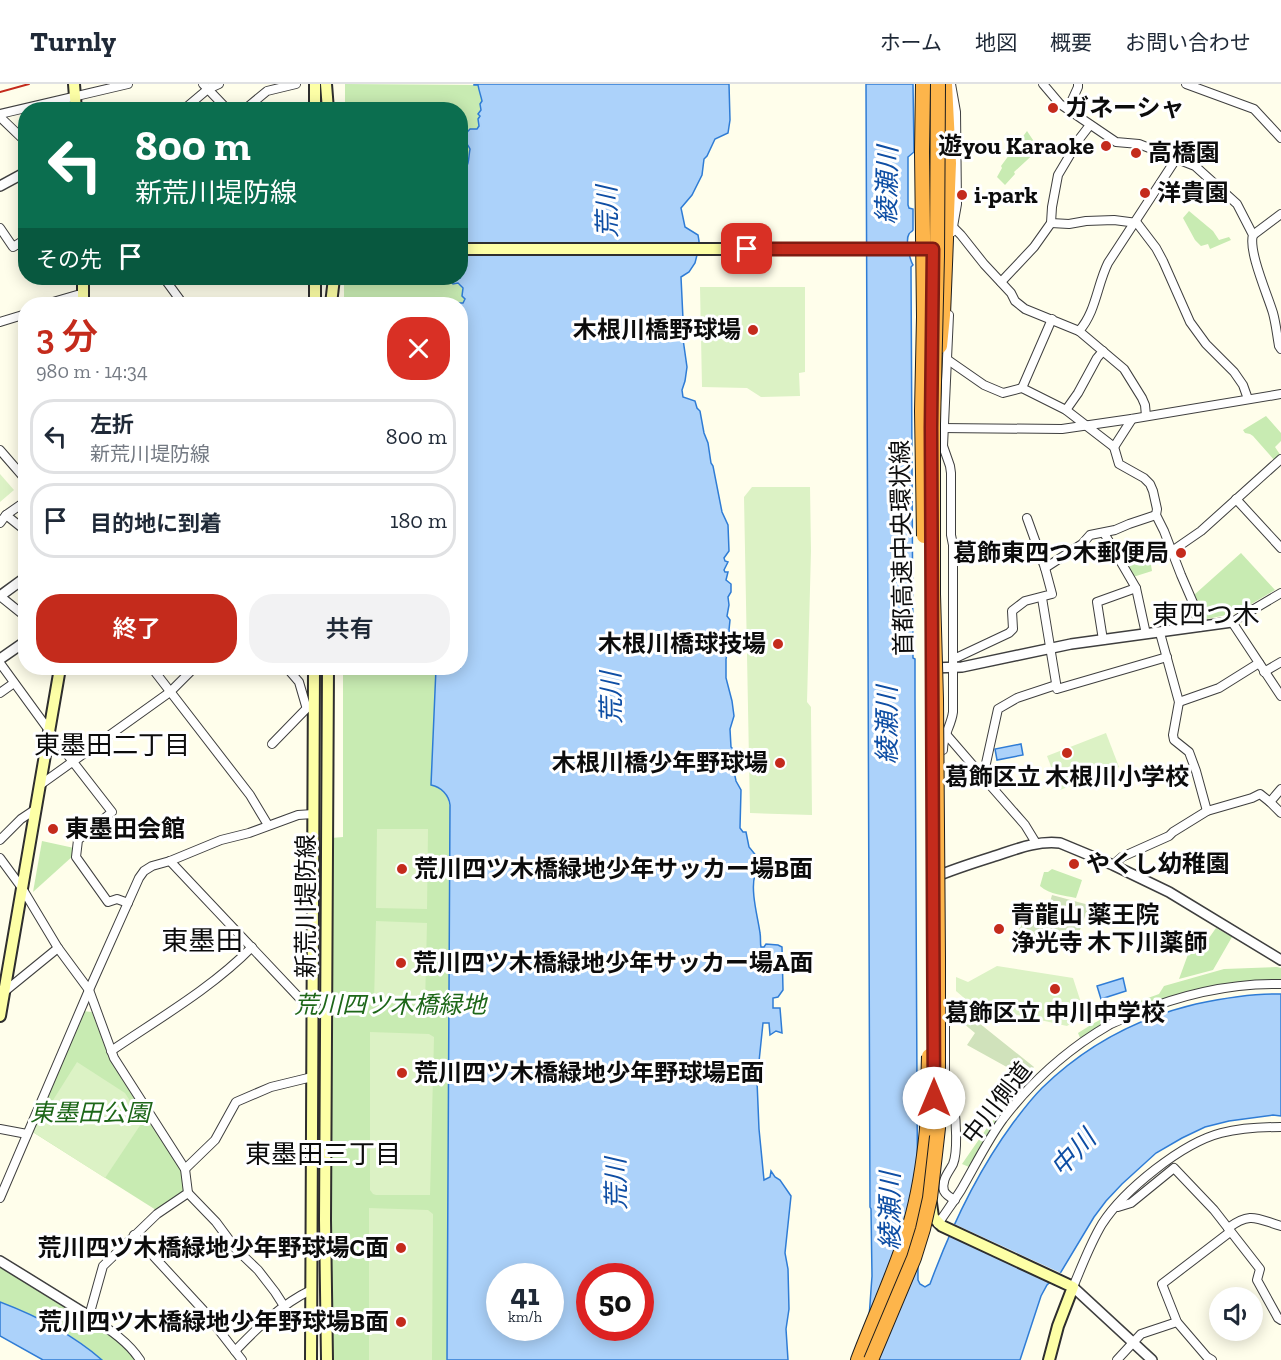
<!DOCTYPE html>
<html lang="ja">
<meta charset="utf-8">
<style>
:root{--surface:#fff;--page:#f2f2f3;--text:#1f2937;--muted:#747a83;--line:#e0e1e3;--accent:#c42b1c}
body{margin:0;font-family:"Zilla Slab","Noto Sans JP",serif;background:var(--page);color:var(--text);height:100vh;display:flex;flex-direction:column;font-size:22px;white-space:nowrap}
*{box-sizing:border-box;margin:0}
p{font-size:20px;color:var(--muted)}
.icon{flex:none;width:33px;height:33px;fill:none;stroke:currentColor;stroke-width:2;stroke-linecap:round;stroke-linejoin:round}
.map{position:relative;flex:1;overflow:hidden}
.panel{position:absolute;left:18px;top:213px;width:450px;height:378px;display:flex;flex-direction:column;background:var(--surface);border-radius:24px;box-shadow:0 3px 15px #0003}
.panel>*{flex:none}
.banner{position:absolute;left:18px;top:18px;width:450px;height:183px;border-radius:24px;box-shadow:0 3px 15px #0003;background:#0b6e4f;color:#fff;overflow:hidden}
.tools{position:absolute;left:1209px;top:1203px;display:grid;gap:12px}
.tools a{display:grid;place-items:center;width:54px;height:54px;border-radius:50%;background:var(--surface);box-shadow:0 3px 15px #0003;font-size:30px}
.speed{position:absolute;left:486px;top:1179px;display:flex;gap:12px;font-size:30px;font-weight:700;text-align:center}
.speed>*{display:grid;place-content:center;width:78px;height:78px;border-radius:50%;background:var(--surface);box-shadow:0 3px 15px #0003;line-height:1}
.speed small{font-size:15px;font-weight:400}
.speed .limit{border:9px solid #d22;background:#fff;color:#111}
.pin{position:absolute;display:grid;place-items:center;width:51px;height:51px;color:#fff;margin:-26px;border-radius:12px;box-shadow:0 3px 9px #0006}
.me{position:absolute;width:66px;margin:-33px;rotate:0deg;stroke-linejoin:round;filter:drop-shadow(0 0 4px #0008)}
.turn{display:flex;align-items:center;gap:21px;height:126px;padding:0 18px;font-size:27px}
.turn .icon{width:78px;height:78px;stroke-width:2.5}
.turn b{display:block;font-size:42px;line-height:51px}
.then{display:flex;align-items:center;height:57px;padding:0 18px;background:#0003;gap:12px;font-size:22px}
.round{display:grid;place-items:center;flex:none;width:63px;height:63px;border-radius:24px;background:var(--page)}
.headline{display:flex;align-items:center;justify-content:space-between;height:102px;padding:0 18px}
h1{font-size:36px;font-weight:600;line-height:45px;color:var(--accent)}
.primary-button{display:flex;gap:12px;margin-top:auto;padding:12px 18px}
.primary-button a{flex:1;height:69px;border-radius:24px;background:var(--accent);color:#fff;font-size:24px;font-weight:600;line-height:69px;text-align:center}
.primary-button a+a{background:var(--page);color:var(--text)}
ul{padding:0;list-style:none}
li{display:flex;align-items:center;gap:18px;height:75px;margin:0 12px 9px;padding:0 6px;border:3px solid var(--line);border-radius:24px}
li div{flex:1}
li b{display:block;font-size:22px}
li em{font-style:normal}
header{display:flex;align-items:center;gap:36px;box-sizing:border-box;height:84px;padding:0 30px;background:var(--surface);border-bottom:2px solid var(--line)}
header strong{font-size:28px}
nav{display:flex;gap:33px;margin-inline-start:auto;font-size:21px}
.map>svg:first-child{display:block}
.green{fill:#c8ebb2}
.cemetery{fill:#d0e2bb}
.pitch{fill:#dcf2c5}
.water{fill:#acd2fa;stroke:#2f7cd5;stroke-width:1.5;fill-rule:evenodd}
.pier{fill:#fffeeb}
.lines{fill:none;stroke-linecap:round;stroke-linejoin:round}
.minor-casing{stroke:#3f3f3f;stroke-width:10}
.tertiary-casing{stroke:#3f3f3f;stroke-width:12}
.secondary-casing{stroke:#2e2e2e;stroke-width:14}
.motorway-casing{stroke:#1d1d1d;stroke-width:16}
.minor{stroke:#fff;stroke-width:8}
.tertiary{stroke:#fff;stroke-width:9}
.secondary{stroke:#fdffa6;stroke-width:10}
.motorway{stroke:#fdb54b;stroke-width:14}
.rail{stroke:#c42b1c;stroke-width:2}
.motorway-bridge-casing{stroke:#1d1d1d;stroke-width:16;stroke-linecap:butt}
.motorway-bridge{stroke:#fdb54b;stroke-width:14}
.route-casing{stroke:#7f1c12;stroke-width:15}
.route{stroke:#c42b1c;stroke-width:10}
.poi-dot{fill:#c42b1c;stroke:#fff;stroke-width:2}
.labels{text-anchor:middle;stroke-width:6;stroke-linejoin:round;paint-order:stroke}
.poi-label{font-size:24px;font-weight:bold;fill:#0c0c0c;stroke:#fff;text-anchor:start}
.street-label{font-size:24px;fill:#0c0c0c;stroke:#fff}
.park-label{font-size:24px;font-style:italic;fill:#1e6719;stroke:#fff}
.water-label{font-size:26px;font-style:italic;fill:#0e4ea4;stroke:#fff}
.neighbourhood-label{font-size:26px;fill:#0c0c0c;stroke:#fff}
.quarter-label{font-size:27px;fill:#0c0c0c;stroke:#fff}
</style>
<header>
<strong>Turnly</strong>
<nav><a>ホーム</a><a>地図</a><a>概要</a><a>お問い合わせ</a></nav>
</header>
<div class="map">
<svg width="1281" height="1276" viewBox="0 0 1281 1276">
<rect width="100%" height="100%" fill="#fffeeb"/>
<g class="green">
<path d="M345,0L478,1L482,17L480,20L481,26L479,42L475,46L466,60L470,65L468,80L461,96L460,26H345Z"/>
<path d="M1027,47L1039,65L1014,88L1015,90L1005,101L997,93L1002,84L1001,82Z"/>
<path d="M1189,127L1213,147L1219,156L1229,153L1231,156L1210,165L1208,160L1201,162L1195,156L1183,134Z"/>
<path d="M344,194H449V196C460,200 469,207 463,219L460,220H344Z"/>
<path d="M1266,332L1281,349V357L1275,363L1281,372L1275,377L1253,352L1250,350L1245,349L1243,346Z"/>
<path d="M1241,469L1275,506L1236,529L1202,536L1194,511Z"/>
<path d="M1150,475L1152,487L1133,493L1127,482Z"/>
<path d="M343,584H436L431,701C448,705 450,718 451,734L447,1276H330L331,754L343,753Z"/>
<path d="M42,757L74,764V771L33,808Z"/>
<path d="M1052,785L1082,796L1076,814C1064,811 1050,811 1040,802L1044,788H1048Z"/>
<path d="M1216,844L1232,853L1213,886L1179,895L1194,854L1204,861Z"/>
<path d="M1277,883L1281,884V896C1236,895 1188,904 1146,921C1124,931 1102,945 1081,956L1078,949C1104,932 1130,920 1159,910L1164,902L1224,885Z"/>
<path d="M82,927L92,928L110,976L151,1041L170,1068L181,1087L184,1106L182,1109L156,1126L31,1047Z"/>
<path d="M1008,1021H1010L995,1040L969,1083L962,1080L989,1041Z"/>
<path d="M0,1181L106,1247L131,1268L137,1276H102L84,1261L63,1247L0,1218Z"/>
</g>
<g class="cemetery">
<path d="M1052,811L1089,821L1075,860L1060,856H1017L1023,825L1034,828L1037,818H1050Z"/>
<path d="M969,931L1034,983L1025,993L967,961L975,949L963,939Z"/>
</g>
<g class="pitch">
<path d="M700,203H805V288L799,289L800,312L761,313L747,304L702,303Z"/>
<path d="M0,390L14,406L0,418Z"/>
<path d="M752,403H810L811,467L807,618L811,623V629L812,731L750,729L744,413Z"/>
<path d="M1106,649L1119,683L1060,706L1047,672Z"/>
<path d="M377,745H428L427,825L376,824Z"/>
<path d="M376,837L427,839L425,920L374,919Z"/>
<path d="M997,882L1073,894L1085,931L1067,942L1000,927L991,937L956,907V893L968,898Z"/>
<path d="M370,948L429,950L434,953L430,1111H376L373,1110L370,1106Z"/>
<path d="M77,978L125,1009L143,1037L105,1094L33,1048Z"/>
<path d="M369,1124L428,1126L433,1130L432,1276H369Z"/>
</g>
<g class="water">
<path d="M474,0H729L730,36L728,49L715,55L707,72L704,75L702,91L692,111L681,124L685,143L698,151L699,157V163L695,179L689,188L681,193L683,235L682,248L687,283L685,297L682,306L683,313L695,317L697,324L700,327L704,349L708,359L711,379L713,382L722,428L728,441L729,467L724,474L725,477L728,478L724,486L725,488H728L726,496L731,500V508L728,513L729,521L727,532L730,536L729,546L731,552L726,575V594L732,617L734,632L730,645L731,663L733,665L732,687L735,692L736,697L741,706L740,744L743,748H746L749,763L762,779C760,783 756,787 755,791C750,806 758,834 760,849C761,854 760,859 761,863H764L766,860L778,861L782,863L783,906L778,913L773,914V924H780L782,949L776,947L770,951L769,939H763L757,997L759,1045L764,1096L770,1093L771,1087L775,1093L780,1096L791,1112L785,1169L788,1185L789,1225L786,1245L788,1276H447L450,721C449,711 441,703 431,701L436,584H460V220L459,219H463L465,215L462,212L463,204L458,199L453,200L449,196V194H460L461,96C463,91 466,85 468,79C469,75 469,70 470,65C466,57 460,55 470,45H477L479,42L478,35L480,32L478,30L481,26L480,20L482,17C481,12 479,7 478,1H474ZM500,1192H550V1244H500ZM590,1192H640V1244H590Z"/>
<path d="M866,0H913L914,68L908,73V121L909,124L913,125V146C912,148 910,148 909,150C905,156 910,176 913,181L911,183L913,574L915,575V613L918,1196L920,1200L925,1203L930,1200C951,1143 977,1088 1013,1039C1022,1027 1031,1015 1042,1004C1085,962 1137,934 1196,920C1224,914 1252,909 1281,910V1032L1273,1031L1229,1037L1205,1043L1182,1054L1156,1069L1122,1100L1106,1117L1094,1133L1061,1188L1047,1201L1041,1212L1020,1276H866L872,1192L871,1125L870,1123Z"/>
<path d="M1021,660L1023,671L997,676L995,665Z"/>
<path d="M1123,894L1126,907L1101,915L1097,902Z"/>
<path d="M0,1218C37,1232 72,1250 102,1276H43L0,1252Z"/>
</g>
<g class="pier">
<path d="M461,158H702L700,171L460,172Z"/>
<path d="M952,1139L1063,1190L1053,1199L947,1151Z"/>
</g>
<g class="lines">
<g class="minor-casing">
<g id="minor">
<path d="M203,0L228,26"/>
<path d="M951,0L956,28L957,120L952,148"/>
<path d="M1043,0L1060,20L1116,58L1139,60L1195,82L1237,120L1253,151C1248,167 1268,212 1273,229C1276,240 1277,251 1279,262L1281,265"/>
<path d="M1186,0L1254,25L1281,54"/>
<path d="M1068,25L1078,3V0"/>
<path d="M183,26L208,5L219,0"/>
<path d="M244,26L267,7L296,0"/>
<path d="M0,30L128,0"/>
<path d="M0,33L26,58"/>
<path d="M1051,139L1069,140L1086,137L1114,136L1137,139L1156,164L1163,177L1190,238L1206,260L1234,288L1243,301L1248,315"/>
<path d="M953,143L961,151L984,180L1011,209L1015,217L1025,225L1079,247L1124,285L1142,314L1145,321L1146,332"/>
<path d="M0,144L13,163L26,155"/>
<path d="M1253,151L1281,130"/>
<path d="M164,194L183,220"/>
<path d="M1001,198L1034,163L1051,139L1052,123L1058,91L1080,54L1090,41"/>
<path d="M46,220L77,211L83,212"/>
<path d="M0,238L26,230"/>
<path d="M1079,247C1096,228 1097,201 1108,179L1176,75"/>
<path d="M948,276L984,301L1003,309L1022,304L1066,326L1114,363L1132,335"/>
<path d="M1022,304L1052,235"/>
<path d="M1066,326L1078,309L1097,274L1103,267"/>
<path d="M940,344L1062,345L1131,335L1281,310"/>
<path d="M1114,363L1119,380L1144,394L1150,400L1153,407L1157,425L1156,431L1164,447L1181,491L1194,521L1199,543"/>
<path d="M0,366L26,396"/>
<path d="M1236,415L1281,464"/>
<path d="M6,431L26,447"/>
<path d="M0,439L6,431L26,417"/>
<path d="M1104,449L1136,504L1146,550"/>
<path d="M1172,467L1201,447L1281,375"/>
<path d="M1045,484L1082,460L1090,451L1115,446L1129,440L1156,431"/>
<path d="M1281,509L1232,538L1281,612"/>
<path d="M0,512L26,533"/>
<path d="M1042,514L1057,605L1167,573"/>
<path d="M1160,549L1179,618L1173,651L1174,656L1189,668L1196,687L1207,727"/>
<path d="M1103,556L1097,518L1136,504"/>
<path d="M953,574L958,573L1009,549L1013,545L1012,527L1025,517L1052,510L1045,484L1027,434"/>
<path d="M0,579L56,656L112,728L78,756L76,773L108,818L117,815L128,819"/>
<path d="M152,584L250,711L268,741"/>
<path d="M287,584L299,598L306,622L314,623"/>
<path d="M1264,588L1281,578"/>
<path d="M0,609L14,599"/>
<path d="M1179,618L1219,604L1259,579"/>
<path d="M945,649L983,693"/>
<path d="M272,660L308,623"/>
<path d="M943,666C943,650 951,643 953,628V461L951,451V389L950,382L943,362L949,231"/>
<path d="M40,701L170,608L194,584"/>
<path d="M1270,718L1281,729"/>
<path d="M0,756L21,735L36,725"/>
<path d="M1036,759L1025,741L983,693L998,625L1017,614L1056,601"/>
<path d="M0,774L22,804L58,864L89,906L114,974L185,1085L188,1109L157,1130L103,1182L89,1232C107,1244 128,1257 140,1276"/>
<path d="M170,777L306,921L312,925"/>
<path d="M1113,781L1122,773L1169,752L1173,748L1207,727L1252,714L1260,710L1270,718L1281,705"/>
<path d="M4,908L58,864"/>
<path d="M111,967C158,935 212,904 252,863"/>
<path d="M945,1014L951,1018L954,1022C956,1036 958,1068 953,1080C949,1088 941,1096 944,1107C946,1111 951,1114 955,1116"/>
<path d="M942,1022L945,1014V936"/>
<path d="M0,1045L27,1050"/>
<path d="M185,1085L215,1056L236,1018L271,1003L312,993"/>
<path d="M188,1109L216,1138L236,1165L258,1186L275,1208L284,1222"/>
<path d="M0,1114L89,906L139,794L144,787L152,782L170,777L221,756L249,749L298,731L313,730"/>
<path d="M1118,1123L1131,1119L1174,1084L1214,1126L1260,1185L1257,1196L1278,1234L1281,1236"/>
<path d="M938,1140C946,1128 954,1117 961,1106C975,1082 987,1057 1003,1035C1032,997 1068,965 1109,941C1117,937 1126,934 1134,930C1180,911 1231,899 1281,900"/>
<path d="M1228,1144C1251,1127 1257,1135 1281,1142"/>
<path d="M134,1151L204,1227L242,1276"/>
<path d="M1073,1203C1082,1182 1090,1160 1102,1140C1124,1106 1182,1059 1221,1049C1241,1044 1261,1043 1281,1043"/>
<path d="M235,1267C258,1243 282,1220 311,1206"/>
<path d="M1117,1276L1141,1250L1177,1238"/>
<path d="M1212,1276L1207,1273L1177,1238L1162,1200L1230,1148"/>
</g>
</g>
<g class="tertiary-casing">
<g id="tertiary">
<path d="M0,102L26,88"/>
<path d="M0,512L26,493"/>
<path d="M0,575L26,557"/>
<path d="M931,584L962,583L1071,560L1232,538"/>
<path d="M935,793C954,785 973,779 992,773C1014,766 1037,756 1060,759L1113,781L1169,808L1281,876"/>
<path d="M0,1177L89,1232"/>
<path d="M1073,1203L1152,1276"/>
</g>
</g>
<g class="secondary-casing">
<g id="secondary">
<path d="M74,0L76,26"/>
<path d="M326,0L328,26"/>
<path d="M315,26V0"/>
<path d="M460,165H930"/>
<path d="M83,194V220"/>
<path d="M315,220V194"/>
<path d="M331,220L334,194"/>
<path d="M0,932L60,584"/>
<path d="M931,1119L933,1133L942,1142L1073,1203L1058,1242L1049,1276"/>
<path d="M311,1276L314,584"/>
<path d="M327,1276L325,1136L328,584"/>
</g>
</g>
<g class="motorway-casing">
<g id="motorway">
<path d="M940,262L943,231L949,79L945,0"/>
<path d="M858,1276C875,1231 896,1187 910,1141C919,1110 924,1077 927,1045"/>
</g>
</g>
<use href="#minor" class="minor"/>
<use href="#tertiary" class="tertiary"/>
<use href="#secondary" class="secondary"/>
<use href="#motorway" class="motorway"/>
<path class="rail" d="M0,8L29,0"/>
<g class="motorway-bridge-casing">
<g id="motorway-bridge">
<path d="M923,0L922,68L924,233L922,327L924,452"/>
<path d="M927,1045L929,972"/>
<path d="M871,1276L914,1174L923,1145L930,1114L938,1044V873L936,615L933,510V340L937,172L938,0"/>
</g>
</g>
<use href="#motorway-bridge" class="motorway-bridge"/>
</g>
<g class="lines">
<g class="route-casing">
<path id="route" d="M747,165H933L931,344L934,1014"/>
</g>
<use href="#route" class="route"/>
</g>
<g class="poi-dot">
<circle cx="1053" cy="24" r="6"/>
<circle cx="1106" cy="62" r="6"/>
<circle cx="1136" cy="69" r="6"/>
<circle cx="1145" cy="109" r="6"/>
<circle cx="962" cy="111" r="6"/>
<circle cx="753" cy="246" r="6"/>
<circle cx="1181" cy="469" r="6"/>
<circle cx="778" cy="560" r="6"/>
<circle cx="1067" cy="669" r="6"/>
<circle cx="780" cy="679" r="6"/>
<circle cx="53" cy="745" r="6"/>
<circle cx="1074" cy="780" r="6"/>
<circle cx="402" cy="785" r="6"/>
<circle cx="999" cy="845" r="6"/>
<circle cx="401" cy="879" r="6"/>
<circle cx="1055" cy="905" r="6"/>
<circle cx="402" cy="989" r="6"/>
<circle cx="401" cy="1164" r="6"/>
<circle cx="401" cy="1238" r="6"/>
</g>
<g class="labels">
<g class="poi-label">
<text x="1065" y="32">ガネーシャ</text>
<text x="1094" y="70" text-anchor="end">遊you Karaoke</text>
<text x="1148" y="77">高橋園</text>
<text x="1157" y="117">洋貴園</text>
<text x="974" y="119">i-park</text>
<text x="741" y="254" text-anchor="end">木根川橋野球場</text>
<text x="1169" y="477" text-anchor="end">葛飾東四つ木郵便局</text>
<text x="766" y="568" text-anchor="end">木根川橋球技場</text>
<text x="768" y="687" text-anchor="end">木根川橋少年野球場</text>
<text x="1067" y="701" text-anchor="middle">葛飾区立 木根川小学校</text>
<text x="65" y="753">東墨田会館</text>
<text x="1086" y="788">やくし幼稚園</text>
<text x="414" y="793">荒川四ツ木橋緑地少年サッカー場B面</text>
<text x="1011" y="839">青龍山 薬王院<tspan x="1011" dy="28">浄光寺 木下川薬師</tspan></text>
<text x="413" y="887">荒川四ツ木橋緑地少年サッカー場A面</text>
<text x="1055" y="937" text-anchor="middle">葛飾区立 中川中学校</text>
<text x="414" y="997">荒川四ツ木橋緑地少年野球場E面</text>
<text x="389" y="1172" text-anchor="end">荒川四ツ木橋緑地少年野球場C面</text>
<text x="389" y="1246" text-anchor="end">荒川四ツ木橋緑地少年野球場B面</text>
</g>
<g class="street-label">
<text transform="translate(902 464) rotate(-91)" y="8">首都高速中央環状線</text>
<text transform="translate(306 822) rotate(-90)" y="8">新荒川堤防線</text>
<text transform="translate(997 1019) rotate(-52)" y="8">中川側道</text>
</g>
<g class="park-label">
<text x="390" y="929">荒川四ツ木橋緑地</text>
<text x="90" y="1037">東墨田公園</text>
</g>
<g class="water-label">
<text transform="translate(887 101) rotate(-89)" y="9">綾瀬川</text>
<text transform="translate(607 128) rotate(-91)" y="9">荒川</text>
<text transform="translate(611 614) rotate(-91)" y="9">荒川</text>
<text transform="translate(887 641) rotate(-90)" y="9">綾瀬川</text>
<text transform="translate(1073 1069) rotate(-47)" y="9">中川</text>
<text transform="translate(616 1100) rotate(-91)" y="9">荒川</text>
<text transform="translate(890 1127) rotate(-90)" y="9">綾瀬川</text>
</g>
<g class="neighbourhood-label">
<text x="112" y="670">東墨田二丁目</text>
<text x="323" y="1079">東墨田三丁目</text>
</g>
<g class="quarter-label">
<text x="1206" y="540">東四つ木</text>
<text x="202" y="866">東墨田</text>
</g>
</g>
</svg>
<div class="tools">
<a><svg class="icon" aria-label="sound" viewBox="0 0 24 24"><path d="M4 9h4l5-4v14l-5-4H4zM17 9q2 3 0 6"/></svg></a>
</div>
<div class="speed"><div>41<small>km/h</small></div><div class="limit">50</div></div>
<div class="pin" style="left:747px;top:165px;background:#d93025"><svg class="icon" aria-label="arrive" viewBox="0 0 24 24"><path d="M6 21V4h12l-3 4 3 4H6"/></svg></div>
<svg class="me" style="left:934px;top:1014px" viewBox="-20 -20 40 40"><circle r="19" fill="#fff"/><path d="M0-13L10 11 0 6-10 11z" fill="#c42b1c"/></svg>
<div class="banner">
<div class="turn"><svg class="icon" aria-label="left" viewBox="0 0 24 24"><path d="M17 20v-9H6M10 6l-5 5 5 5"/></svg><div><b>800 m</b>新荒川堤防線</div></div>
<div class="then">その先<svg class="icon" aria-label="arrive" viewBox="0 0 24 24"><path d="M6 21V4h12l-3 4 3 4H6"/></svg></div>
</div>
<section class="panel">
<div class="headline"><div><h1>3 分</h1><p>980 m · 14:34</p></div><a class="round" style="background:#d93025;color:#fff"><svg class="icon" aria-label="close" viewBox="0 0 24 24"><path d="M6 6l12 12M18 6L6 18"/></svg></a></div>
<ul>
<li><svg class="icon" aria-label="left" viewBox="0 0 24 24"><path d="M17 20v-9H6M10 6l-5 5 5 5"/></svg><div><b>左折</b><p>新荒川堤防線</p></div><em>800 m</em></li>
<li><svg class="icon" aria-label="arrive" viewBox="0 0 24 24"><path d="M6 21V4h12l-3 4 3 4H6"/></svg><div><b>目的地に到着</b></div><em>180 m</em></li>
</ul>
<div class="primary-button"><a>終了</a><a>共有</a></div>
</section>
</div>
